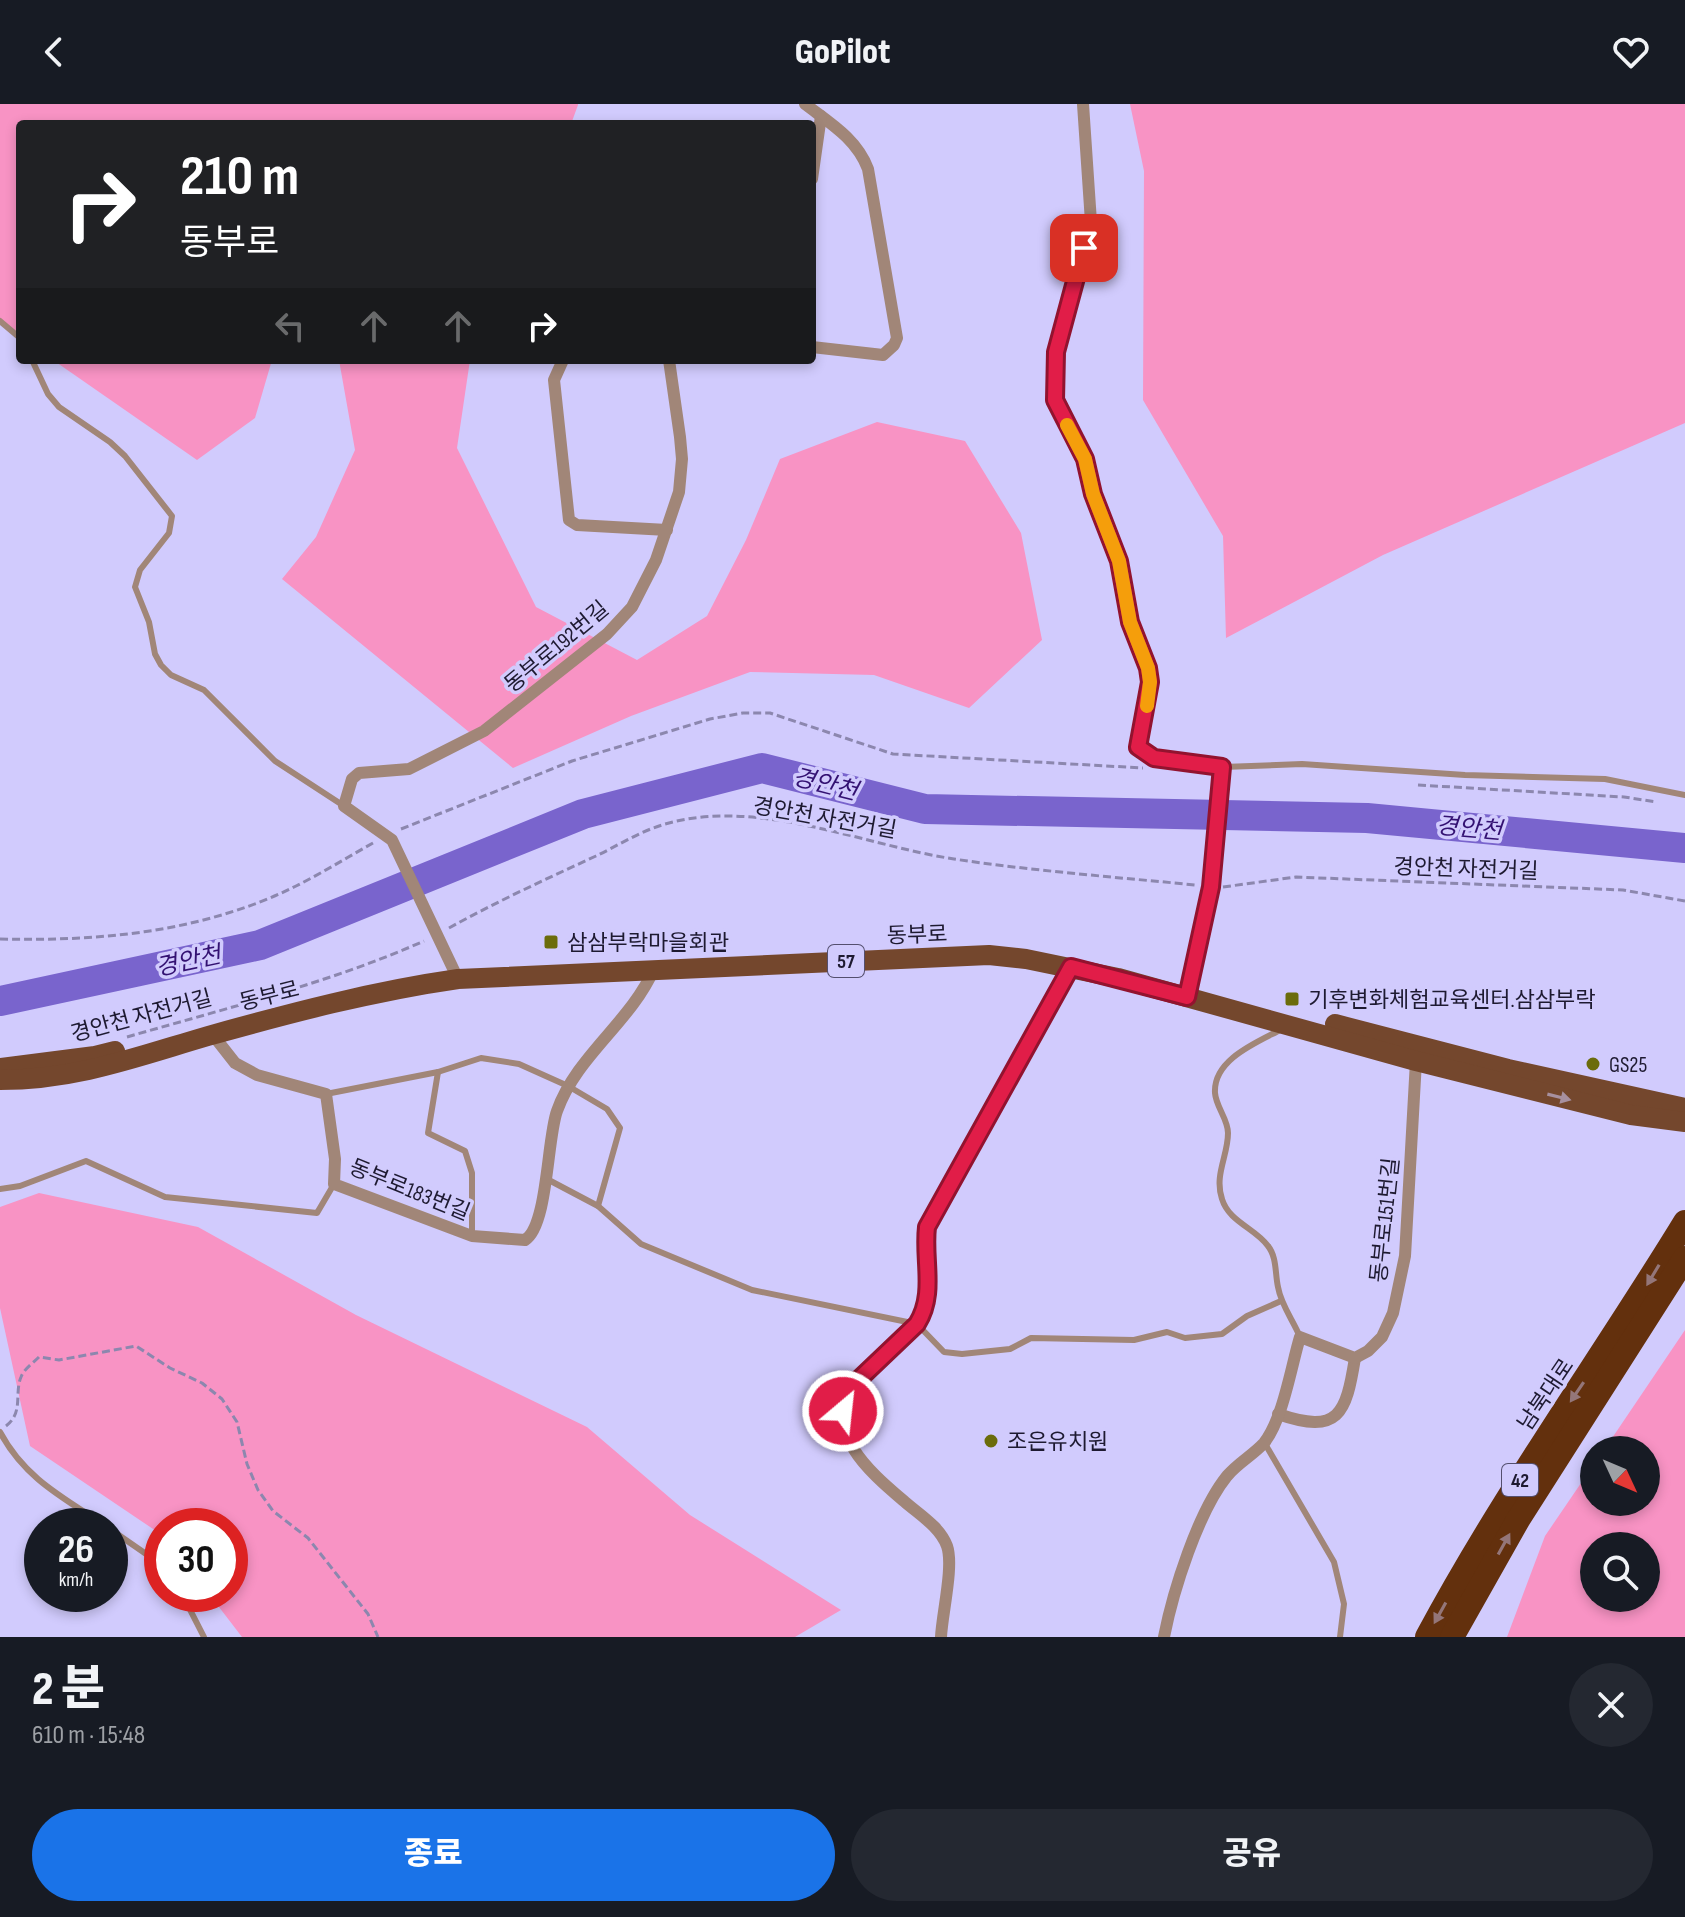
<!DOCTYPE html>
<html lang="ko">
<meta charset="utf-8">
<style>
:root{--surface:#171b24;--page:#242831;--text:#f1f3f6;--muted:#9ea1a6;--accent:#1a73e8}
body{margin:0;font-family:"Sofia Sans Condensed","Noto Sans KR",sans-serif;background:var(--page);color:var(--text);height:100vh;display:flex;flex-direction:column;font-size:30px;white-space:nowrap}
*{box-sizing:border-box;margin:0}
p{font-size:26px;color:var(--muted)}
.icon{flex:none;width:44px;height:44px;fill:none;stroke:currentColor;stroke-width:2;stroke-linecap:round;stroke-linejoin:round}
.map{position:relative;height:1533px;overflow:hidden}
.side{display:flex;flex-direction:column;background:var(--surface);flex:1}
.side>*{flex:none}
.guide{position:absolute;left:16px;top:16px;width:800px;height:244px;border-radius:8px;box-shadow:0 4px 12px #0003;background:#202124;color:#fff;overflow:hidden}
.needle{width:52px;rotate:134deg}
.buttons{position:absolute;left:1580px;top:1332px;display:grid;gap:16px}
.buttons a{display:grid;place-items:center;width:80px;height:80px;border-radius:50%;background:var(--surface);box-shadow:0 4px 12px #0003;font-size:40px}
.speed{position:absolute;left:24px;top:1404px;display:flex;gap:16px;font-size:40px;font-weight:700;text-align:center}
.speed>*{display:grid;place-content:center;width:104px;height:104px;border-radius:50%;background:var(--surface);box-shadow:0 4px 12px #0003;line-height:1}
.speed small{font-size:20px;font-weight:400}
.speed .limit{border:12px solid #d22;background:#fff;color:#111}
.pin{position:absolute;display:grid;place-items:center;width:68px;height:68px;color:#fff;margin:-34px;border-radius:16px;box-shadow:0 4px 12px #0006}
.me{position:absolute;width:88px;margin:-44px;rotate:28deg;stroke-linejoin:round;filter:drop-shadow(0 0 6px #0008)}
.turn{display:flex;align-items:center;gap:28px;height:168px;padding:0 32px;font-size:36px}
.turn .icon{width:104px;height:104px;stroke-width:2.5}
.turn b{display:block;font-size:56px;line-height:68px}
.lanes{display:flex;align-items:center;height:76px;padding:0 32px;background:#0003;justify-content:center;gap:40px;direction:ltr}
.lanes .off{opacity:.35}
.round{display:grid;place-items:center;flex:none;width:84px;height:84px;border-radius:42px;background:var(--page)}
.summary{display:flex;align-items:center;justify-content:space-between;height:136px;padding:0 32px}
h1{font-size:48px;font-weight:800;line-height:60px}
.button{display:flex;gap:16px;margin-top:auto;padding:16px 32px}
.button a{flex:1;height:92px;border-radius:48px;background:var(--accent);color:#fff;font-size:32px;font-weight:800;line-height:92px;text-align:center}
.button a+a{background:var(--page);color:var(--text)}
header{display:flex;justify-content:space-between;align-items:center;height:104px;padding:0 32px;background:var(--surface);font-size:36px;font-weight:800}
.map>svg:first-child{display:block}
.green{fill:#f893c4;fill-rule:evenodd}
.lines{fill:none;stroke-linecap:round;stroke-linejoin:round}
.river{stroke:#7964cd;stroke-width:30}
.path{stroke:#8c87ae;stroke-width:3;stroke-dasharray:8 4;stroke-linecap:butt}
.lane{stroke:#a18678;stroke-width:6}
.street{stroke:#a18678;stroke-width:12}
.primary{stroke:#74472d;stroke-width:20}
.highway{stroke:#63300d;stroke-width:24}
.oneway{fill:#a7909f}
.oneway2{fill:#947679}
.route-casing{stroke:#92132f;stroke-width:20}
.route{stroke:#e11d48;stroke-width:14}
.slow{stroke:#f59e0b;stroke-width:14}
.poi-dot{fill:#6b6c0b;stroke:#d1cbfd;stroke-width:3}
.labels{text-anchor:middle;stroke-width:7;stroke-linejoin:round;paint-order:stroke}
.shield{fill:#d1cbfd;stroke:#544f6e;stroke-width:2}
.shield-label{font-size:20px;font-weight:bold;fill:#1e1a31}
.street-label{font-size:22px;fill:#1e1a31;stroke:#d1cbfd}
.poi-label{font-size:22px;fill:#1e1a31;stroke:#d1cbfd;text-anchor:start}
.water-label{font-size:24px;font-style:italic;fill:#331172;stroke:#d1cbfd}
</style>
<header><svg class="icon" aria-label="back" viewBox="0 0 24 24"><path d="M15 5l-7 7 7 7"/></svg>GoPilot<svg class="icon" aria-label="heart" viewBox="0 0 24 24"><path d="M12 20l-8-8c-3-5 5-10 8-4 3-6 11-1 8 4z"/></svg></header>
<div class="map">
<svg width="1685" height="1533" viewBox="0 0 1685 1533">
<rect width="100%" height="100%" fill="#d1cbfd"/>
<g class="green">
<path d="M0,0H578V1L571,20H20V230L0,215Z"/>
<path d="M1130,0H1685V319L1383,451L1226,534L1223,432L1143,296L1144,67Z"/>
<path d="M53,256H272L255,314L197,356Z"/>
<path d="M339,256H470L457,344L536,503L637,556L707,512L746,436L780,355L877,318L965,337L1021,429L1042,536L969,604L874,571L750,568L631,612L513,664L282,475L316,433L355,346Z"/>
<path d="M39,1089L198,1123L356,1211L587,1323L690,1411L841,1506L795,1533H242L209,1490H230V1422H162V1431L30,1342L0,1204V1103Z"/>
<path d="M1685,1226V1533H1507L1545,1432L1594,1360V1398H1646V1346H1604ZM1646,1442V1494H1594V1442Z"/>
</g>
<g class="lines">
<path class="river" d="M0,897L260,841L583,710L762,664L925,705L1367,714L1685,744"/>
<g class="path">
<path d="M1418,681L1624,693L1657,698"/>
<path d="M401,725L572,657L710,615L743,609H770L893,650L1143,664"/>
<path d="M1223,783L1296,773L1623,786L1685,797"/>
<path d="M449,824C496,798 546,775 596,752C617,742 639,728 662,721C756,692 862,741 954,755C1034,767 1115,773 1195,781"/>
<path d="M0,835C94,837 182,830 270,794C306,779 339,758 373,739"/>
<path d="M127,933C227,904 329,879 424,837"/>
<path d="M6,1322C24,1308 14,1290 21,1273C24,1265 33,1259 39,1253L59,1256L136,1242L170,1264L202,1279L222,1295L237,1318L247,1360L258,1386L273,1407L308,1434L368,1510L378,1533"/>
</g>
<g class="lane">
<path d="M0,217L20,234"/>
<path d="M32,256L48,290L59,303L110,338L125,352L172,412L169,429L140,466L135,483L149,518L155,550L161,561L171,571L204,586L275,657L344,702"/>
<path d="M1223,663L1302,660L1465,671L1605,675L1685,691"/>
<path d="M1282,925C1258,938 1213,955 1215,989C1216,1003 1228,1015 1228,1029C1228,1052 1214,1071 1222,1095C1229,1118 1255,1124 1268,1142C1277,1153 1275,1170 1278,1183C1281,1201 1293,1216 1300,1233"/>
<path d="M438,968L428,1029L465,1047L472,1069V1132"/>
<path d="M326,990L438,968L481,954L519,960L568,982L607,1005L620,1024L598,1102"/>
<path d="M545,1074L598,1102L641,1140L752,1186L917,1220L944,1248L962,1250L1010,1245L1031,1234L1134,1236L1167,1228L1185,1234L1222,1230L1247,1212L1281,1197"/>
<path d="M0,1085L20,1082L86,1057L165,1093L317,1109L334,1080"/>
<path d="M0,1328C25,1375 64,1394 106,1422"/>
<path d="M1264,1338L1334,1458L1344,1500L1340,1533"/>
<path d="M110,1425L149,1452L162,1465"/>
<path d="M182,1490L204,1533"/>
</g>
<g class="street">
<path d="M805,0C830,19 857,35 868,65L897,234L894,241L883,251L812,243"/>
<path d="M1083,0L1091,118L1056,248L1053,281L1055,296L1085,355L1093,390L1119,457L1130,518L1148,564L1150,578L1138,643L1154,654L1222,663L1213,769L1187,893"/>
<path d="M812,75L821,12"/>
<path d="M563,256L554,276L569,416L577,421L667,426"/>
<path d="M458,875L392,736L344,702L352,675L359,669L409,665L484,627L607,530L632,503L656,456L679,388L682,355L680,333L669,256"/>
<path d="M213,931L235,959L257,971L326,990L335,1055L334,1080L472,1132L525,1136C548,1122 547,1034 557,1007C577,951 630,919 654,865"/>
<path d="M1278,1310C1339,1331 1346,1310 1355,1254"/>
<path d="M941,1533C942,1510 954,1462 947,1442C940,1423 920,1411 905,1398C871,1369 820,1327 855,1279C871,1256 897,1239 917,1220C936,1190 922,1156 927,1123L1071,863"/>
<path d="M1164,1533C1173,1487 1198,1408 1227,1372C1238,1359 1253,1351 1264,1339C1283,1315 1291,1263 1300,1233L1355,1254L1368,1247L1382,1233L1393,1209L1405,1152L1416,957"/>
</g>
<g class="primary">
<path d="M1335,920L1508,965L1685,1004"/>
<path d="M0,964L95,952L115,947"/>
<path d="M0,976C76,976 136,953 208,932C290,909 374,887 458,875L989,851L1026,855L1118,874L1416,957L1631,1011L1685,1018"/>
</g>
<g class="highway">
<path d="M1427,1533C1504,1389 1600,1257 1685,1118"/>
<path d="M1452,1533L1518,1416L1685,1154"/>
</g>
</g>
<defs><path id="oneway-solid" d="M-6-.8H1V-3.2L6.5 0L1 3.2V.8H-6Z" transform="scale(2)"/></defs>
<use class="oneway" href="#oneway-solid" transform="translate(1559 993) rotate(14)"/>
<g class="oneway2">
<use href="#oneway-solid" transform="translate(1653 1171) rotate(121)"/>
<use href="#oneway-solid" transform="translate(1577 1288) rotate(124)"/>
<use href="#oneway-solid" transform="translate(1504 1440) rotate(-61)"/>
<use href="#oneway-solid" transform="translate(1440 1509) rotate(119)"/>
</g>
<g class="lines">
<g class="route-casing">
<path id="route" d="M843,1307L854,1280L917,1220C936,1190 923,1156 927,1123L1071,863L1187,893L1211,783L1222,663L1154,654L1138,643L1150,578L1148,564L1130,518L1119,457L1093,390L1085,355L1055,296L1056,248L1084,144"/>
</g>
<use href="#route" class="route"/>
<path class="slow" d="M1067,321L1085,355L1093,390L1119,457L1130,518L1148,564L1150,578L1147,602"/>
</g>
<g class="poi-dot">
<rect x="543" y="830" width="16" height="16" rx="4"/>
<rect x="1284" y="887" width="16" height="16" rx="4"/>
<circle cx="1593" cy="960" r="8"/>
<circle cx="991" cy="1337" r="8"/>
</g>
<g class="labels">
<g class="shield">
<rect x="828" y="841" width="36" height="32" rx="6"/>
<rect x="1502" y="1360" width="36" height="32" rx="6"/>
</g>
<g class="shield-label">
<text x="846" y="864">57</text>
<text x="1520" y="1383">42</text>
</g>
<g class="street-label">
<text transform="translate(556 542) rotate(-40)" y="8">동부로192번길</text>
<text transform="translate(825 713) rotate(10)" y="8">경안천 자전거길</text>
<text transform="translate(1466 764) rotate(2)" y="8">경안천 자전거길</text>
<text transform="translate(917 830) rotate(-2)" y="8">동부로</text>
<text transform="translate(269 891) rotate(-14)" y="8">동부로</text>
<text transform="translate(141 911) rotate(-15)" y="8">경안천 자전거길</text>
<text transform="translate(410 1085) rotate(22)" y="8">동부로183번길</text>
<text transform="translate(1384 1116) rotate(-84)" y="8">동부로151번길</text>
<text transform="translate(1545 1290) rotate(-56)" y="8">남북대로</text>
</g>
<g class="poi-label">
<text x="567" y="846">삼삼부락마을회관</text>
<text x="1308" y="903">기후변화체험교육센터.삼삼부락</text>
<text x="1609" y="968">GS25</text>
<text x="1007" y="1345">조은유치원</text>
</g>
<g class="water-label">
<text transform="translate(825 680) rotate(14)" y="8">경안천</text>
<text transform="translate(1469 724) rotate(5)" y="8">경안천</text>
<text transform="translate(188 857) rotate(-12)" y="8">경안천</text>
</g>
</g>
</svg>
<div class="buttons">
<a><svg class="needle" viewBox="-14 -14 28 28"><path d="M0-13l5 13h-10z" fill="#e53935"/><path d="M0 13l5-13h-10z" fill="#9ea1a6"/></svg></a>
<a><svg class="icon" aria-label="search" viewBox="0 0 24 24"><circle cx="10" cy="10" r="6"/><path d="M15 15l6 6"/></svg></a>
</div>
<div class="speed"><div>26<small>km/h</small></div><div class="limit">30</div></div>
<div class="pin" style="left:1084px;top:144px;background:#d93025"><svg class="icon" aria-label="arrive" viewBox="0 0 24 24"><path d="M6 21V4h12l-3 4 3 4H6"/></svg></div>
<svg class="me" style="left:843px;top:1307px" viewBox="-20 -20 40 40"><circle r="17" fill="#e11d48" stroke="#fff" stroke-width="3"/><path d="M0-11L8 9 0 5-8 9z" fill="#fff"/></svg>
<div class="guide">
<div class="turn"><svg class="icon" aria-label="right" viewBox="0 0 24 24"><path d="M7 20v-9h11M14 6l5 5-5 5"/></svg><div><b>210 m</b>동부로</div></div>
<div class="lanes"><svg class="icon off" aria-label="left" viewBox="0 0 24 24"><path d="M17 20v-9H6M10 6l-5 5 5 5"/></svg><svg class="icon off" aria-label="ahead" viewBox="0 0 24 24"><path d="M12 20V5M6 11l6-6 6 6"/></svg><svg class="icon off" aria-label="ahead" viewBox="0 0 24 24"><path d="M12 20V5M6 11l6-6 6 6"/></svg><svg class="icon" aria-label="right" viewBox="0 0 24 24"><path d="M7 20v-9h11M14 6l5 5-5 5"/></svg></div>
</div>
</div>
<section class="side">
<div class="summary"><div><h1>2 분</h1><p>610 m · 15:48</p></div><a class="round"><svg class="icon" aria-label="close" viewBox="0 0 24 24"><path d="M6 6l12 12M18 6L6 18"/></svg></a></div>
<div class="button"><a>종료</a><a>공유</a></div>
</section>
